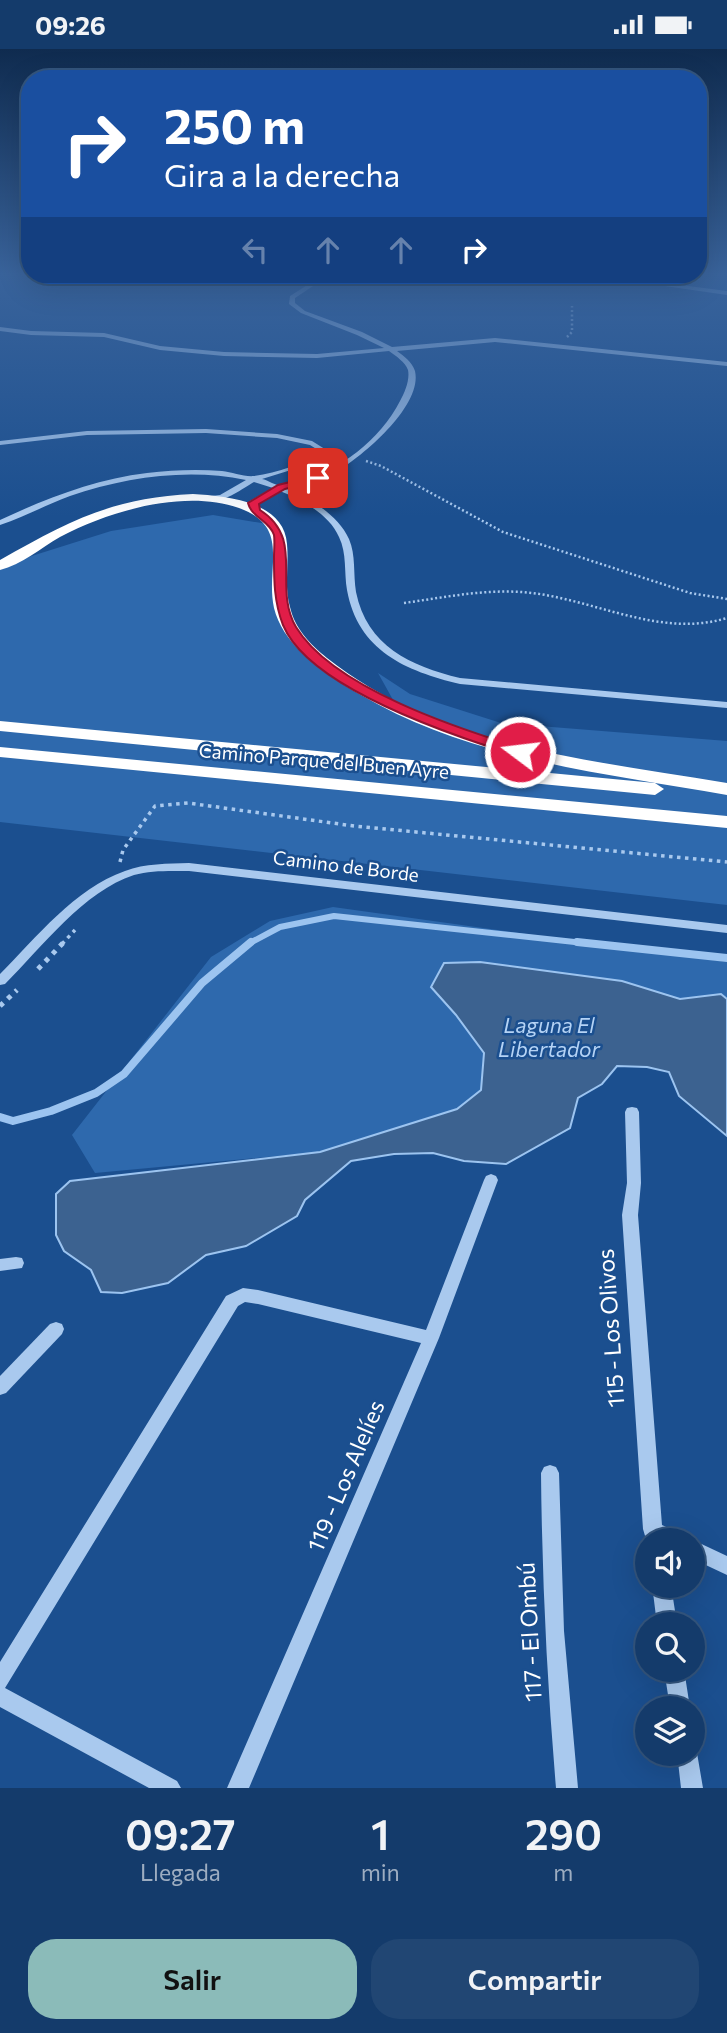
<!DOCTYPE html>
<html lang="es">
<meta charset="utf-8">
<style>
:root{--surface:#143b6b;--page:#214673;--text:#f1f3f6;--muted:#9dadc1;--line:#33557e;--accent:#8bbbb9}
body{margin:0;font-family:Commissioner,sans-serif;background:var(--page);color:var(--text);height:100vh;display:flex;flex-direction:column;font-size:26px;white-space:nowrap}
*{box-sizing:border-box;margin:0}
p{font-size:23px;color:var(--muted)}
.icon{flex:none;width:38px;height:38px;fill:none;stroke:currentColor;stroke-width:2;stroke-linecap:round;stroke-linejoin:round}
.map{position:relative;height:1739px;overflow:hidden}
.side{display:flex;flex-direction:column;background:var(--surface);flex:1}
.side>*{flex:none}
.hud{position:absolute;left:21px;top:21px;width:686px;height:214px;border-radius:28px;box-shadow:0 7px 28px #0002,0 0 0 2px var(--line);background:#1a4fa0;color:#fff;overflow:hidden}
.controls{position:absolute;left:635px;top:1479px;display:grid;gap:14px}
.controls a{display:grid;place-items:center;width:70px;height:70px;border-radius:50%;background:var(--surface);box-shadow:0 7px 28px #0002,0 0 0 2px var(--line);font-size:35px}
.pin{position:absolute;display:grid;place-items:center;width:60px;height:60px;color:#fff;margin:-30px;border-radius:14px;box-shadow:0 4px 10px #0006}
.me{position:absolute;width:77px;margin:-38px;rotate:285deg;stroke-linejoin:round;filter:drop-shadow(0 0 5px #0008)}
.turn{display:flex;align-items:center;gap:24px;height:147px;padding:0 28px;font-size:32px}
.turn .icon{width:91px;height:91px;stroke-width:2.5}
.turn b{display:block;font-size:49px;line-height:60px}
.lanes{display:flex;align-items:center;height:66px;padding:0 28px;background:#0003;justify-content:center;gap:35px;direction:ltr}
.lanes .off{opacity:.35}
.eta{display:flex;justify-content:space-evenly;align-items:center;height:119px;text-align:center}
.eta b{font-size:42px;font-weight:600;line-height:49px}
.action{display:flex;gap:14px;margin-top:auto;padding:14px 28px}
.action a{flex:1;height:80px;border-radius:28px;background:var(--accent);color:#111;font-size:28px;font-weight:600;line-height:80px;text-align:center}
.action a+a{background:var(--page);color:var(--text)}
.status{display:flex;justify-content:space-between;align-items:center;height:49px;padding:0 35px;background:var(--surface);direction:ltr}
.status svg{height:19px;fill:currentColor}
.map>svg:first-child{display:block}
.green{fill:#2e69ad}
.water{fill:#3c6290;stroke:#9cc4f0;stroke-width:2}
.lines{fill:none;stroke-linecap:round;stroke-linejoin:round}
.stream-far1{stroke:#9cc4f0;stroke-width:6}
.stream{stroke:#9cc4f0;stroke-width:8}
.path-far2{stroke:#a9c9ee;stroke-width:2.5;stroke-dasharray:2 2.5;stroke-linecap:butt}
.path-far1{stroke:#a9c9ee;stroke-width:3.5;stroke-dasharray:3.5 4.5;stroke-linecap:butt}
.path{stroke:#a9c9ee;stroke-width:5;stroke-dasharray:4.5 6;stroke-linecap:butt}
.minor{fill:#a9c9ee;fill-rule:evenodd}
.highway{fill:#fff;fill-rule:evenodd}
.route{fill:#e11d48;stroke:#92132f;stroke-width:2}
.labels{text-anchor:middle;stroke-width:5;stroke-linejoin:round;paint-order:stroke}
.street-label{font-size:19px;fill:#fff;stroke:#1b4f8f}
.water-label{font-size:21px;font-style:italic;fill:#b5d3f5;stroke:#1b4f8f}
.near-street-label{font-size:23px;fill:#fff;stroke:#1b4f8f}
</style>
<div class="status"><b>09:26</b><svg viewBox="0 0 49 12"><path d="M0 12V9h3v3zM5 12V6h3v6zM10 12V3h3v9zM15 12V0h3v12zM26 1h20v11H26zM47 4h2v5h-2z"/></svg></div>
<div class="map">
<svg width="727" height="1739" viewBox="0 0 727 1739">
<rect width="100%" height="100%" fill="#1b4f8f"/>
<g class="green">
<path d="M213,466L273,476L281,550L306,597L397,658L378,624L410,645L501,674L727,692V856L0,773V517L111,482Z"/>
<path d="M333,858L727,913V950L721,945L680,950L622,932L431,938L456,966L484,1004L481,1041L457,1060L320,1103L95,1124L72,1086L211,908L270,872Z"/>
</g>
<path class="water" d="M480,913L622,932L680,950L721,945L727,950V1087L679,1047L669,1023L647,1018L617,1017L602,1035L578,1049L570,1079L506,1115L464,1112L433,1104L394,1105L351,1112L305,1151L297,1167L246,1197L206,1206L168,1234L122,1244L101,1243L91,1221L64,1202L56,1186V1145L70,1132L320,1103L457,1060L481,1041L484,1004L456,966L431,938L444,914Z"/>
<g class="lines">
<path class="stream-far1" d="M248,895L280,878L334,867L593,895"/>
<g class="stream">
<path d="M577,893L727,909"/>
<path d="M0,1068L13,1072L51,1062L96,1044L124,1025L202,934L251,893"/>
</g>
<g class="path-far2">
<path d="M567,288L572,283V257"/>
<path d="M366,412L381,417L503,483L690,544L727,550"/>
<path d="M404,554C447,548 489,539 532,544C598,552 661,589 727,569"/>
</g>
<g class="path-far1">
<path d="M120,813L123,801L155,757L188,754L354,777L727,813"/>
<path d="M62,895L75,881"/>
</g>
<g class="path">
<path d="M38,920L64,893"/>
<path d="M0,957L17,941"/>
</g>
<g class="minor">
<path d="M340,226H349L313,237L295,249V254L305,262L362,283L392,298L495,289L727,313V317L495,293L397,302C404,307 412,313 415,322C423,357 361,409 334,424C320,432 304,436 288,440C311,450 338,466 349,490C356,506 353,525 356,543C367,597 410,617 460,629L727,653V659L460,635C406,622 358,602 347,541C344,524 347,504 339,488C329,465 302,451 280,442L257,455L259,462L252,464L250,452L273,439L254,433C240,441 219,458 202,450L203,448L220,446L246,431C188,419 126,428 70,447C46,456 24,468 0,476V471C47,449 96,430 147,424C172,421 197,420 222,422C232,423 244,428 254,427C278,424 303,413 326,406L310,396L277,389L206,384L87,386L0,396V392L87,382L206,380L277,385L312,392L336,407L262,430C268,431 276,437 282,437C286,437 293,434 297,433C340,422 380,391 400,352C405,343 410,331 408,321C405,313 396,307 389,302L317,309L224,307L160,301L104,288L31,286L0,282V278L31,282L104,284L160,297L224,303L317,305L384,299L357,286L301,264L289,255L290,247L309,235Z"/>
<path d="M589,226H603L727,242V246Z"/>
<path d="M189,814L727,876V884L189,822C171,822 151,821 134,826C84,842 41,899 5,935L0,936V925C37,888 74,840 125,822C145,814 168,815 189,814Z"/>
<path d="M632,1058L637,1059L639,1063L641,1134L638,1166L662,1476L681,1485L683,1491H648V1497L643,1480L622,1166L627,1134L625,1063L627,1059Z"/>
<path d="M491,1125L496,1127L498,1131L439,1289L249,1739H227L421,1294L258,1255L245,1253L238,1257L5,1639L177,1732L181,1739H149L0,1658V1613L226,1247L243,1239L258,1241L426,1281L484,1131L486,1127Z"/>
<path d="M16,1208L22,1209L24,1214L22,1219L0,1222V1210Z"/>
<path d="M56,1273L62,1275L64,1280L62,1285L6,1344L0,1346V1327L50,1275Z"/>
<path d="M550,1416L556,1418L559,1424L564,1582L578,1739H556C547,1634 542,1529 541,1424L544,1418Z"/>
<path d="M693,1491L727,1507V1526L693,1510Z"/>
<path d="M652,1536H671L677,1575H657Z"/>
<path d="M664,1620H684L690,1659H670Z"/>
<path d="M693,1696L697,1704L703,1739H681L677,1704H693Z"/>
</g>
<g class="highway">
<path d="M193,445C226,447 284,452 287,495C289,516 284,538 290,558C295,580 310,595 327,609C440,698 590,711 727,734V746C603,724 472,711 361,646C340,634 319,621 301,603C289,591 278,576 274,559C265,518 292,478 239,459C184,440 109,462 60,488C41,499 21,516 0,521V511C69,472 112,449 193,445Z"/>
<path d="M0,672L655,734L664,740L655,746L0,682Z"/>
<path d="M0,698L727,767V779L0,708Z"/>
</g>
</g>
<linearGradient id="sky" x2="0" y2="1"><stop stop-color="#0f2b4f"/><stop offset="0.48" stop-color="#39639b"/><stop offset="1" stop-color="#39639b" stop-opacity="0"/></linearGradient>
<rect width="727" height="468" fill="url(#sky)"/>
<path class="route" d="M318,426L322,427V431L285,440L259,455L260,461C306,490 272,537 296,578C333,639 459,680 525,700V706H515C454,687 309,639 283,576C274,553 274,531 274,508C274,501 275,492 274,486C269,471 252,469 248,454L278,436Z"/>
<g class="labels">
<g class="street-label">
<text transform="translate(324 712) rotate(5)" y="7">Camino Parque del Buen Ayre</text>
<text transform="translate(346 817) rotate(7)" y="7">Camino de Borde</text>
</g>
<g class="water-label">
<text x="549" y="984">Laguna El<tspan x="549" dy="24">Libertador</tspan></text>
</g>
<g class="near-street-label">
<text transform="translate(611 1279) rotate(-94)" y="8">115 - Los Olivos</text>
<text transform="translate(346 1427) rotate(-67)" y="8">119 - Los Alelíes</text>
<text transform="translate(530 1583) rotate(-93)" y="8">117 - El Ombú</text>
</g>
</g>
</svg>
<div class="controls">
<a><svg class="icon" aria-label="sound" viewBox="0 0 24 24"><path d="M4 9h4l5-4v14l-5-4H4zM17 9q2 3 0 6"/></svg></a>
<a><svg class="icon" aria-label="search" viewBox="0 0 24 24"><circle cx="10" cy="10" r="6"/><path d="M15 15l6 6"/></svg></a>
<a><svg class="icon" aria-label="layers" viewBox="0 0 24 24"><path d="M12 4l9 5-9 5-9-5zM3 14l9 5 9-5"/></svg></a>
</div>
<div class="pin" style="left:318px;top:429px;background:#d93025"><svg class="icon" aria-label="arrive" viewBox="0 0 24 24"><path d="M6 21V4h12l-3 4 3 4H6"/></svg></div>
<svg class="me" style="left:520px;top:703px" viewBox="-20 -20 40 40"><circle r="17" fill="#e11d48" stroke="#fff" stroke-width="3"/><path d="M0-11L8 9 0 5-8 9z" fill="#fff"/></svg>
<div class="hud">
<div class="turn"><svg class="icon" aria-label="right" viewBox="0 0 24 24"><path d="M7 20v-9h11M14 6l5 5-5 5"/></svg><div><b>250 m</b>Gira a la derecha</div></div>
<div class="lanes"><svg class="icon off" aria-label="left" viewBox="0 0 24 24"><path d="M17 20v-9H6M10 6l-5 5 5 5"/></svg><svg class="icon off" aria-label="ahead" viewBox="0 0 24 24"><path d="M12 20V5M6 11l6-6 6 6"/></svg><svg class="icon off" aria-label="ahead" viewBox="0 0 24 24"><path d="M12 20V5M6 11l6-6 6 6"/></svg><svg class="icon" aria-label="right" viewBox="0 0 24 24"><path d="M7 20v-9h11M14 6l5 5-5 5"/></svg></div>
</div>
</div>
<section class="side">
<div class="eta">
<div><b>09:27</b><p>Llegada</p></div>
<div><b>1</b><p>min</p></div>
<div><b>290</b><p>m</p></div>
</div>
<div class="action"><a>Salir</a><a>Compartir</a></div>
</section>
